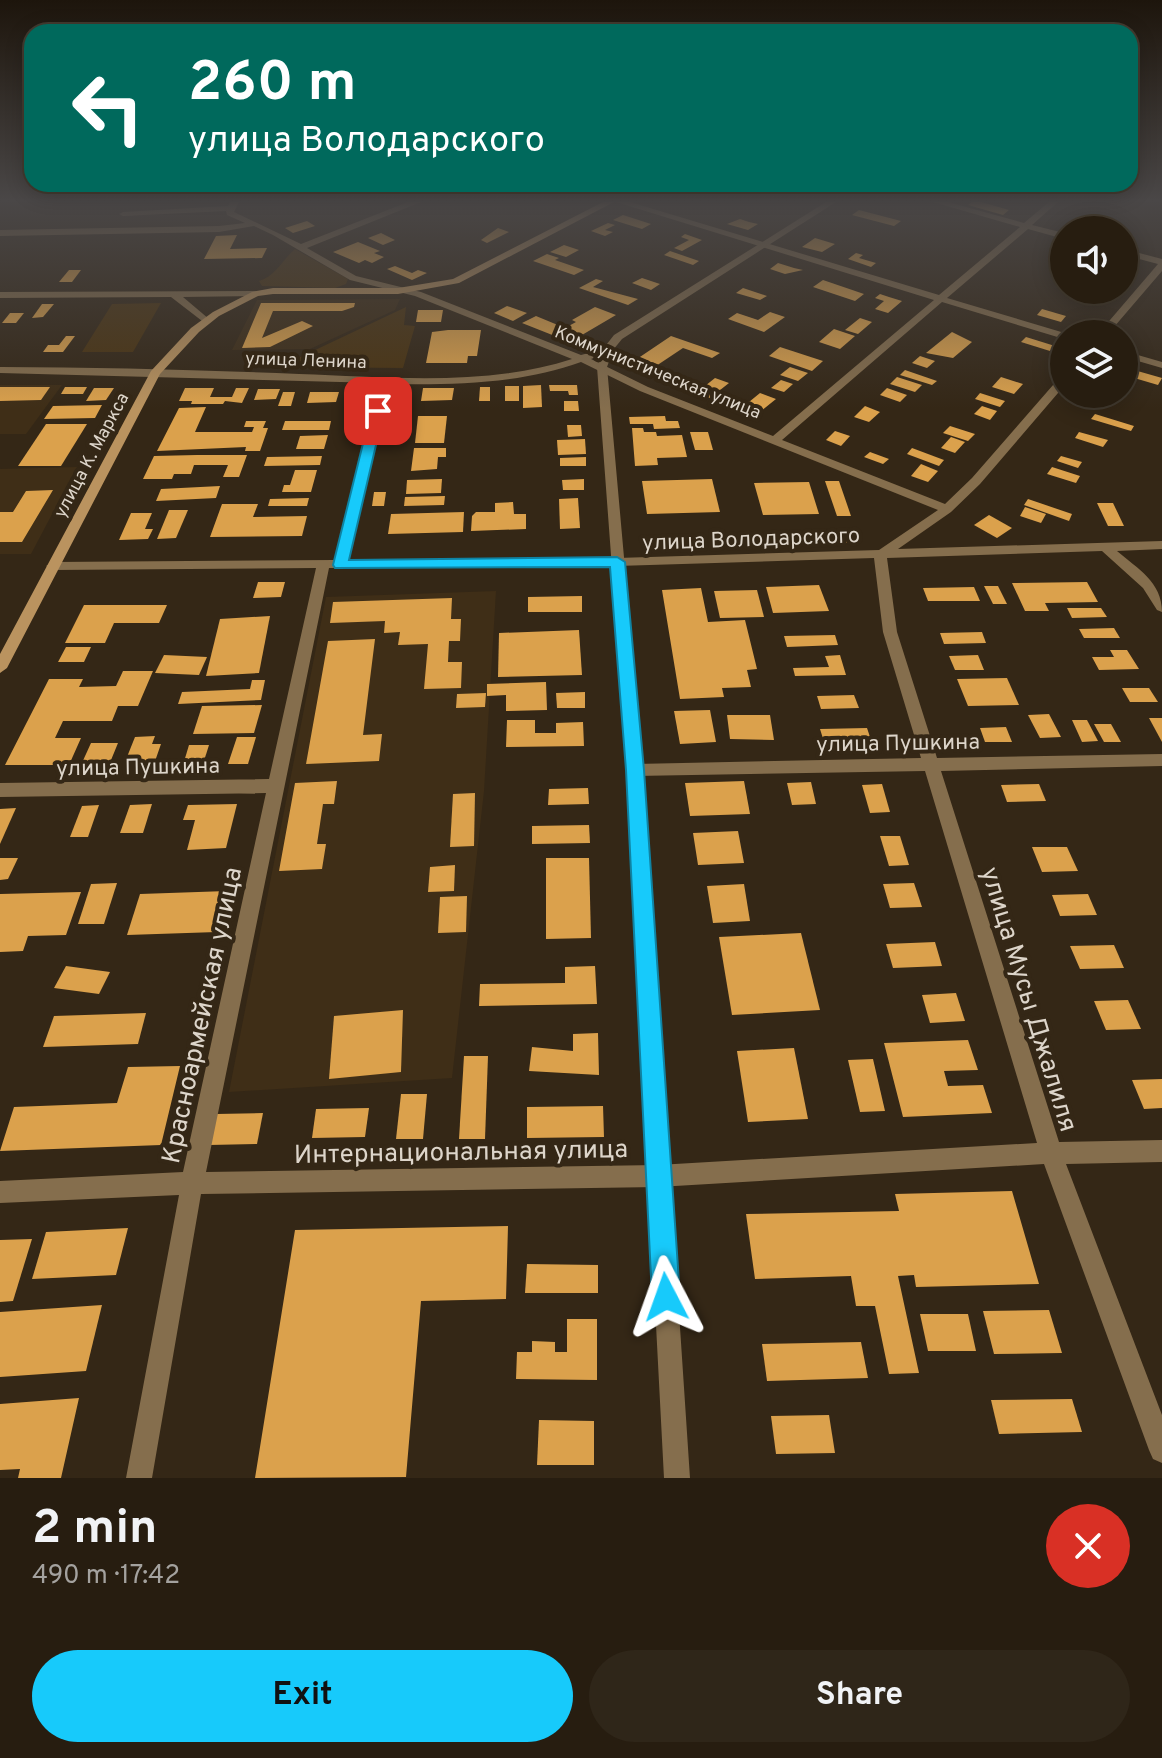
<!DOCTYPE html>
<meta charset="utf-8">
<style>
:root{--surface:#271d10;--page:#2f2619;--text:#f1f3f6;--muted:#a4a29f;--line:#433b30;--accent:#17cafb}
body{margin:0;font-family:Overpass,sans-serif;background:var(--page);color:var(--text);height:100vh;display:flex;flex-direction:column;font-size:30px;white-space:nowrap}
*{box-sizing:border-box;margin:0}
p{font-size:26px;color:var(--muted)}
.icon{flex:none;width:44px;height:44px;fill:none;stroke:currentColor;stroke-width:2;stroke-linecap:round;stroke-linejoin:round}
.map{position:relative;height:1478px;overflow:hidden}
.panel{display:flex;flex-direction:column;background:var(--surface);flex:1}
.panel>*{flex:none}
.guide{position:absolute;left:24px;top:24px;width:1114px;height:168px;border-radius:24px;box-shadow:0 4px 20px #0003,0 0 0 2px var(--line);background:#00695c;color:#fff;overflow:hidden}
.buttons{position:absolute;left:1050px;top:216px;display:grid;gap:16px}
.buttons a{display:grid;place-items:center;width:88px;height:88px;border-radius:50%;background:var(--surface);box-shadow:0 4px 20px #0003,0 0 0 2px var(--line);font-size:40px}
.pin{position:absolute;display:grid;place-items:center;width:68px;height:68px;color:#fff;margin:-34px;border-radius:16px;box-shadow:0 4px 12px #0006}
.me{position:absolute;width:88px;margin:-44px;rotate:356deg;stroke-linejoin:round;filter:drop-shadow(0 0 6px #0008)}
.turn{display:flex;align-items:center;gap:28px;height:168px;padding:0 32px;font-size:36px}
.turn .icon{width:104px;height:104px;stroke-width:2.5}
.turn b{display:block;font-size:56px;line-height:68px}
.round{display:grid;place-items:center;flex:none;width:84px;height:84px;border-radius:42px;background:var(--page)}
.headline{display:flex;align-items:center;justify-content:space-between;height:136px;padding:0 32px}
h1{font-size:48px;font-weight:700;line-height:60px}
.cta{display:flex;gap:16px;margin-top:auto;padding:16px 32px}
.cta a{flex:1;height:92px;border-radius:48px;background:var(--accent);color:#111;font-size:32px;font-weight:700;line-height:92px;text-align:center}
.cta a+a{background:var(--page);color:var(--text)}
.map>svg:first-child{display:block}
.built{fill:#3f2e17}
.green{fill:#4b3411}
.building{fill:#dba14c}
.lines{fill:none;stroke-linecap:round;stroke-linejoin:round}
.minor{fill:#856e4d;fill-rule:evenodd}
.tertiary{fill:#856e4d;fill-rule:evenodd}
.secondary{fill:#ba935f;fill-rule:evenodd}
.route{fill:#17cafb;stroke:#0f83a3;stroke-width:2}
.labels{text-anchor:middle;stroke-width:8;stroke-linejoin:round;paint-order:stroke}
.far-street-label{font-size:18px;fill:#ddd5ca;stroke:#342716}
.street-label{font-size:22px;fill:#ddd5ca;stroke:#342716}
.near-street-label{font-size:26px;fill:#ddd5ca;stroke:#342716}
</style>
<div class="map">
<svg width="1162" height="1478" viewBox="0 0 1162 1478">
<rect width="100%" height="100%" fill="#342716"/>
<g class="built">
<path d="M400,299L395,310L310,349L232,350L257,300Z"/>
<path d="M0,385H62L26,434H0Z"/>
<path d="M77,467L31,554H0V469Z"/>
<path d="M496,591L484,791L452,1078L229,1092L326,597Z"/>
</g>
<g class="green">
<path d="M295,249L348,279L346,284L335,288L262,286L259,281C276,276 282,260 295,249Z"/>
<path d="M161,303L133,352H82L112,304Z"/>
<path d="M406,307L404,325L415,326L403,368L292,367L294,360Z"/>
</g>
<g class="building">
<path d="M972,202H981L1009,210L1003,215L968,205Z"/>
<path d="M859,210L901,221L894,226L852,215Z"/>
<path d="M623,215L651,224L642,229L613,220Z"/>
<path d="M740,219L749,222L758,224L748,230L727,224Z"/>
<path d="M307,221L315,226L293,233L285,228Z"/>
<path d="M608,223L615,225L605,230L613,232L605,236L591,231Z"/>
<path d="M498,228L509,232L487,243L481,240Z"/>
<path d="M381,233L395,240L383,245L368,238Z"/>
<path d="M685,234L702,240L682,251L674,248L689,240L681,237Z"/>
<path d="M237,235L230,249L267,248L262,258L204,259L216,236Z"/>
<path d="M815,238L835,244L822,252L802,247Z"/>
<path d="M358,242L380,251L374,253L384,257L372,263L365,260L359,263L333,252Z"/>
<path d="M564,245L579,250L566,257L550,252Z"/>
<path d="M670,251L699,261L693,265L664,255Z"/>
<path d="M856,253L863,255L859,258L876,263L871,267L848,259Z"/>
<path d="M547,254L559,258L555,260L584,270L574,275L533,261Z"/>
<path d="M778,263L794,268L803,270L785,274L770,269Z"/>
<path d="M395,266L412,273L418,270L427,273L412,280L387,269Z"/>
<path d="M69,270H81L72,282H59Z"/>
<path d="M642,278L660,284L651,290L632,283Z"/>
<path d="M596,279L603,281L593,287L638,299L628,305L579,288Z"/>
<path d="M823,280L864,294L855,301L813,287Z"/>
<path d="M743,288L767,296L760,300L736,293Z"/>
<path d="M880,294L889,297L902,301L888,313L875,309L884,301L875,298Z"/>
<path d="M261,303H355L354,307L342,311H273L262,338L302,321L313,326L270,347L242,348Z"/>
<path d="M42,304H54L43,317L32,318Z"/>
<path d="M507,306L527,313L513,321L494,313Z"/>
<path d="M595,307L616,315L570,342L522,323L536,316L565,328L576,322L572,320Z"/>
<path d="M1042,309L1066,316L1061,322L1037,315Z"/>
<path d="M418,310H443L441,322H416Z"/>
<path d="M770,312L785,317L764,332L728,319L737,313L758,320Z"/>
<path d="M10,313H24L16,323H2Z"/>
<path d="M860,318L872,322L858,334L845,330Z"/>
<path d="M834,329L855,336L840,349L819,342Z"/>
<path d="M448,330H481L477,356H468L467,363H426L432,332Z"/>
<path d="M952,332L972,342L953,358L926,353Z"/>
<path d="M66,336H75L63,352H43L48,345H59Z"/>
<path d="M671,336L720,353L712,358L683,348L647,372L628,365Z"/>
<path d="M1026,337L1055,346L1050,351L1021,342Z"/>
<path d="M780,347L823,361L812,371L769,356Z"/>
<path d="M920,356L935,361L927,368L912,363Z"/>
<path d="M790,367L808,373L798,381L780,375Z"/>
<path d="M1127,368L1162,378L1158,385L1124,375Z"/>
<path d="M905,370L937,381L932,385L900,375Z"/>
<path d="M667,371L688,379L679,386L658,378Z"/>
<path d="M897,377L922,385L915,392L890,384Z"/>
<path d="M1001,377L1023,384L1014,394L992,387Z"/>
<path d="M715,378L729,383L710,398L686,389L695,382L705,386Z"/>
<path d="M781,380L793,384L784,392L771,388Z"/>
<path d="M541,385L542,407L523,408V386Z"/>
<path d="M549,385H577L578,395H569L568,391H550Z"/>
<rect x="505" y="386" width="14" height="15"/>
<path d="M0,387H50L41,400L0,401Z"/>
<path d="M65,387H87L83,394H61Z"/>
<path d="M480,387H490V401H479Z"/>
<path d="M94,388H114L106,400L86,401Z"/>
<path d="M185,388H214L210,397H232L236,388H249L242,403L225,401L223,404H191L192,401H179Z"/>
<path d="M423,388H454L452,400L421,401Z"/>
<path d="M887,388L907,395L900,402L880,395Z"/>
<path d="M258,389H280L276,399L254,400Z"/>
<path d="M283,392H295L291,406H278Z"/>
<path d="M310,392H339L336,402L307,403Z"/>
<path d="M760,393L776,399L755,416L719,402L729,395L749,402Z"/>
<path d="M980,393L1005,401L1000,407L975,399Z"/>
<path d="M564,401H578L579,411H564Z"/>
<path d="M102,405L95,418L44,419L53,406Z"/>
<path d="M865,406L880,412L869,422L854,417Z"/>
<path d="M982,406L997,411L990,420L974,414Z"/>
<path d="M206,407L195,432H252L254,427H244L246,421H266L263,428H268L260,451H245L246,447L157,451L179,408Z"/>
<path d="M1095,414L1134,426L1131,431L1091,419Z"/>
<path d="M418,416H447L444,443H415Z"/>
<path d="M665,416L666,421H678L680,428L654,429L653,424H630L629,417Z"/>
<path d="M285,421H331L329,430H282Z"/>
<path d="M46,424H87L61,466H18Z"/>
<path d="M567,425H581L582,436L568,437Z"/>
<path d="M950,426L975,434L968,441L943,433Z"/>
<path d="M632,428H643L644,432H656L657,436L682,435L687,457L657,458L658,465L635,466Z"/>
<path d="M835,431L850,436L841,446L826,440Z"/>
<path d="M690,432H708L713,450H695Z"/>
<path d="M1079,432L1108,440L1103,447L1075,438Z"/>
<path d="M328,435L324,449H296L300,436Z"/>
<path d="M951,437L965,442L955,453L941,448Z"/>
<path d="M585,439L586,454L558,455L557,440Z"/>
<path d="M414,448H446V457H438L437,469L411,471Z"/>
<path d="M912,448L944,460L939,466L907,454Z"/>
<path d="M870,452L889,459L883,464L864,457Z"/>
<path d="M197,455H247L239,477H223L228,465H194L191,474H174L172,479H143L154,456Z"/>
<path d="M322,456L320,465L264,466L267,457Z"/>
<path d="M1061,456L1082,462L1078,468L1057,461Z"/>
<path d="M586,457V466H560V458Z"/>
<path d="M921,464L938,471L928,482L911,476Z"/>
<path d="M1052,467L1080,476L1076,483L1047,474Z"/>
<path d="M295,470H317L311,492H282L284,485H290Z"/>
<path d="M442,479L441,493L406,494L407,480Z"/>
<path d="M584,479V490H563L562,480Z"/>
<path d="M712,479L720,512L647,514L642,481Z"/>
<path d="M825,481H839L851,516H837Z"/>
<path d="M809,482L819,514L763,515L754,483Z"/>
<path d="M220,486L216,498L156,501L161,489Z"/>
<path d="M53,490L22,542H0V512H13L26,491Z"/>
<path d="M374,492H386L384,506H372Z"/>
<path d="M445,496L444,505L404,506L405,497Z"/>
<path d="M309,498L307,506H268L270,499Z"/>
<path d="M578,498L580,528L560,529L559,499Z"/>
<path d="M1028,499L1072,514L1069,521L1024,505Z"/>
<path d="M513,502L514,514H526V529L471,531L472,516L476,512H495V503Z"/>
<path d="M1097,503H1113L1124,526H1108Z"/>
<path d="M222,504H258L253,517L307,516L302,536L210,537Z"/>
<path d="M1025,507L1046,514L1041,523L1020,516Z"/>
<path d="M169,510H188L176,538L157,539Z"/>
<path d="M464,512L463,532L388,534L391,514Z"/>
<path d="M131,513H152L145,529H153L148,539L119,540Z"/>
<path d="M989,515L1012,528L997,538L974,525Z"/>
<path d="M857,531L861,542L803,544L799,533Z"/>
<path d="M258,582H285L281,597L253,598Z"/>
<path d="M1087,582L1098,602L1045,603L1049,611H1025L1012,583Z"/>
<path d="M819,585L829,611L773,613L766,587Z"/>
<path d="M984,586H998L1007,604H993Z"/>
<path d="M974,587L980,601H928L923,588Z"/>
<path d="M701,588L708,622L745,620L757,669L747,670L751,687L722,688L724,697L680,699L662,590Z"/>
<path d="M757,590L764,617L720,618L714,591Z"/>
<path d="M582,596V612H528V597Z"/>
<path d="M452,598L451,619H461L460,641H449L448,662H462L461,688L424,689L428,644L398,645L400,632L384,633L385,621L330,623L333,602Z"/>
<path d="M84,605H167L159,623H114L105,643H65Z"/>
<path d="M1067,608H1101L1107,617L1072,618Z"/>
<path d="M270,616L259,673L206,676L220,619Z"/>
<path d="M1114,628L1120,638H1084L1079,629Z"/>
<path d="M579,630L582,675L498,677L499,633Z"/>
<path d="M982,632L986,643L944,644L940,633Z"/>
<path d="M835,635L838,645L787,647L784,636Z"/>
<path d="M375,639L363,735L382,734L379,761L306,764L328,641Z"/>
<path d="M66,647H91L84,662H58Z"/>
<path d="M1110,650H1127L1139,669L1099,670L1092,657H1114Z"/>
<path d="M164,655L207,657L199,675L155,673Z"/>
<path d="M840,655L846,675L795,676L793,668L829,667L825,656Z"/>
<path d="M978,655L984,670H955L949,656Z"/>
<path d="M123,671H153L138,706H118L112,721H63L55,738H81L69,765H5L49,679H83L79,687L116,686Z"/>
<path d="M1007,678L1019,705L968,706L957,679Z"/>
<path d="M252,680H265L261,700L178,704L182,692L250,689Z"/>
<path d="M546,682L547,710L506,711V695L487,696V684Z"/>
<path d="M1122,688H1149L1158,702H1130Z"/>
<path d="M585,692V708H557L556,693Z"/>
<path d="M486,693L485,707L456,708L457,694Z"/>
<path d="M854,695L859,708L821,709L817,696Z"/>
<path d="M262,705L254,733L193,734L202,706Z"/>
<path d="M710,710L716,742L680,744L674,711Z"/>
<path d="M1049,714L1061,737L1040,738L1028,715Z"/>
<path d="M727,715H770L774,740L730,739Z"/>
<path d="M1149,718H1162V742Z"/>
<path d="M507,720H535V733H556V723L583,722L584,746L506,747Z"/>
<path d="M1072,720H1087L1098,741L1082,742Z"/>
<path d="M1094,724H1111L1121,742H1104Z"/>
<path d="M1006,727L1012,742H985L980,728Z"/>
<path d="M867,728L872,743L825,745L820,729Z"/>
<path d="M155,736L152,744H161L153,767H123L135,737Z"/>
<path d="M237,737H256L248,764H228Z"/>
<path d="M91,743H118L109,765H81Z"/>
<path d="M189,745H209L203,764L183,765Z"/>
<path d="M337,781L334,804H323L317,844H326L322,869L279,871L295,783Z"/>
<path d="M744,781L750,814L690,816L685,783Z"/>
<path d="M811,782L816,804L792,805L787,783Z"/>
<path d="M882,784L890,812L870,813L862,785Z"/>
<path d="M1039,784L1046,801L1007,802L1001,785Z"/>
<path d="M588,788L589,804L548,805L549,789Z"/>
<path d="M475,793L474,846L450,847L453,794Z"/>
<path d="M152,804L143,833H120L130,805Z"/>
<path d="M237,804L226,848L187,850L195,820H183L188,805Z"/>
<path d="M99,805L88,837H70L82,806Z"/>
<path d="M16,808L0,844V809Z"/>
<path d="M589,825L590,843L532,844V826Z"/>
<path d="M738,831L744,863L698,865L693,833Z"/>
<path d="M880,836H900L909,865L889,866Z"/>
<path d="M1032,847H1067L1078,871L1042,872Z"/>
<path d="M0,858H18L8,879L0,880Z"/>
<path d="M546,858H589L591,938L546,939Z"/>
<path d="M455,865L454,891L428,892L430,867Z"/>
<path d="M117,883L104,924H78L91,884Z"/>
<path d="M914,883L922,907L890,908L883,884Z"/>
<path d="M744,884L750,921L713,923L707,886Z"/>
<path d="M227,891L217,932L127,935L140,894Z"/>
<path d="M81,892L66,935L28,936L23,951L0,952V894Z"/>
<path d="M1088,894L1097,915L1060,916L1052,895Z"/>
<path d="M467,896L466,932L438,933L440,897Z"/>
<path d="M801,933L820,1010L732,1015L719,937Z"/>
<path d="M935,942L942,966L893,968L886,944Z"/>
<path d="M1114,945L1124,968L1080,969L1070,946Z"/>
<path d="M66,966L110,972L99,994L54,988Z"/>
<path d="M595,966L597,1004L479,1006L480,984L565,983V967Z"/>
<path d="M956,993L965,1021L930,1023L922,995Z"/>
<path d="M1128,1000L1141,1029L1106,1030L1094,1001Z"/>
<path d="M403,1010L401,1072L329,1079L334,1016Z"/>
<path d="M146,1013L138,1044L43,1047L54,1016Z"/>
<path d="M598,1033L599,1075L529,1071L532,1047L573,1051V1034Z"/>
<path d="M968,1040L978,1070L944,1071L948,1086L983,1085L992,1113L903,1117L884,1043Z"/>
<path d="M794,1048L808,1119L748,1122L737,1051Z"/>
<path d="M464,1056H488L485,1139H459Z"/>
<path d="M873,1059L885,1111L860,1112L848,1060Z"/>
<path d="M180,1066L161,1145L0,1151L14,1107L117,1103L128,1067Z"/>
<path d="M1162,1079V1108L1144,1109L1132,1080Z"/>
<path d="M401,1094H427L423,1139H396Z"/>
<path d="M603,1106L604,1137L527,1138V1107Z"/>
<path d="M369,1108L365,1137L312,1138L316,1109Z"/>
<path d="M263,1113L257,1144L209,1145L216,1114Z"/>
<path d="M1012,1191L1039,1284L916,1287L914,1275L898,1276L919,1373L889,1374L875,1306H856L851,1276L755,1279L746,1214L899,1211L895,1194Z"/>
<path d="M508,1226L506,1299L421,1301L406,1477L255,1478L295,1230Z"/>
<path d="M128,1228L116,1275L32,1279L46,1232Z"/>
<path d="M32,1239L13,1301L0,1302V1240Z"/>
<path d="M527,1264L598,1265V1293H525Z"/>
<path d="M102,1305L86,1371L0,1377V1312Z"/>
<path d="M1049,1310L1062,1353L994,1354L983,1311Z"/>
<path d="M920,1314H968L976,1351H928Z"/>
<path d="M567,1319H597V1380L516,1379L517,1352H532V1341L555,1342V1352H567Z"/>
<path d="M861,1342L868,1378L767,1381L762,1344Z"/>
<path d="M79,1398L61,1478H18L20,1469L0,1470V1404Z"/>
<path d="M1072,1399L1082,1432L999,1434L991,1400Z"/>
<path d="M829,1415L835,1453L776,1454L771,1416Z"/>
<path d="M539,1420L594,1421V1465H537Z"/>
</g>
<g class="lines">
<g class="minor">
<path d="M230,202H239L234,212L301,244L408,202H421L307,248L356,276L421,292L581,355L612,347V351L591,359L648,387L773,436L934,300L616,202H630L939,295L1020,227L933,202H948L1024,223L1049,202H1058L1032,225L1064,233V239L1028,229L947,298L1068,334H1064V339L942,302L782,440L945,504L972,478L1060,377L1064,376V386L980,484L951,512L898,549L1162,541V549L1117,551C1138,569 1162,582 1162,612L1157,610L1143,588L1102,551L887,558L897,632L937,758L1162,754V766L941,771L1059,1142L1162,1140V1162L1066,1164L1162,1415V1463L1153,1459L1149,1450L1044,1164L658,1187L201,1194L152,1478H126L179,1195L0,1203V1181L183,1172L266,793L0,797V783L269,779L316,568L53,570L46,566L53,562L335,560L379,383L0,373V367C100,367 199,370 299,374C389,377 485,387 572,359L415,296L350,280L273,235L254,226L219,232L0,236V230L219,226L245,223L227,215L226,211L123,216L119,214L123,212L228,206ZM581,362L640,391L938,510L879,550L617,558L348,560L389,384C453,385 521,384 581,362ZM874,558L883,632L921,758L635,764L629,765L627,770L629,775L635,776L925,771L1037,1143L658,1165L206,1172L329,568L617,566Z"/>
<path d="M1124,249L1162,259V271L1108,334H1098L1158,264L1124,255Z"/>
<path d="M255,291L258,292V296L183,297L209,319L211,321L206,324L171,297L0,298V292Z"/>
<path d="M1124,351L1162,362V368L1124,357Z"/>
</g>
<path class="tertiary" d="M826,202H836L622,339L613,350L607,367L643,770L690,1478H664L627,770L597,367L603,349L614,335Z"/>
<path class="secondary" d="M603,202H614L459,283L398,294H273L258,296L219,316L199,332L160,374L7,668L0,673V654L151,371L191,328L213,312L252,292L273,288H398L453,279Z"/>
</g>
<linearGradient id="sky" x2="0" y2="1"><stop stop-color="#1d150c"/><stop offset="0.49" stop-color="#4a4747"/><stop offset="1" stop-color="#4a4747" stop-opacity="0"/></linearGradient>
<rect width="1162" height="409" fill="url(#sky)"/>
<path class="route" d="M378,407L384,411L349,560L617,557L625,562L644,770L680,1297L676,1307L666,1311L656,1307L652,1297L626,770L610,567L335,568L333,565L371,411Z"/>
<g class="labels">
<g class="far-street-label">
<text transform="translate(306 360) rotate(2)" y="6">улица Ленина</text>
<text transform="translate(658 372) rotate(22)" y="6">Коммунистическая улица</text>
<text transform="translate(91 455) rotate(-62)" y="6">улица К. Маркса</text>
</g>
<g class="street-label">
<text transform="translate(751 538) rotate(-2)" y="8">улица Володарского</text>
<text transform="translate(898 742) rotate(-1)" y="8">улица Пушкина</text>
<text transform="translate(138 766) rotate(-1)" y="8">улица Пушкина</text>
</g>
<g class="near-street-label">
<text transform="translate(1030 999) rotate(73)" y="9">улица Мусы Джалиля</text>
<text transform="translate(201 1015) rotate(-78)" y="9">Красноармейская улица</text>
<text transform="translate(461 1151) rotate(-1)" y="9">Интернациональная улица</text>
</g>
</g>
</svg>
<div class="buttons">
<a><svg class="icon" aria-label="sound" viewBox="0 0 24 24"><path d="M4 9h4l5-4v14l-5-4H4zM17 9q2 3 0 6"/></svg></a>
<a><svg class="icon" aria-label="layers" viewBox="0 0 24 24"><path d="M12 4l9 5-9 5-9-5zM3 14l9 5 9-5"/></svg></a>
</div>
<div class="pin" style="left:378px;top:411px;background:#d93025"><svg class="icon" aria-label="arrive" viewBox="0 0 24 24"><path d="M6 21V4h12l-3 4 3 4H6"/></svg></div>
<svg class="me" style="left:666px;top:1297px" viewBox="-20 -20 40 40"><path d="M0-17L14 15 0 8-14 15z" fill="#17cafb" stroke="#fff" stroke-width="4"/></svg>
<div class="guide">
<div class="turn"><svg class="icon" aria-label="left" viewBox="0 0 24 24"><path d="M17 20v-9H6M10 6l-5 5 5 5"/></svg><div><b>260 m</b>улица Володарского</div></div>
</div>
</div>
<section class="panel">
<div class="headline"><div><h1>2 min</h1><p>490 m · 17:42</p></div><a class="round" style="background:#d93025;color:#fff"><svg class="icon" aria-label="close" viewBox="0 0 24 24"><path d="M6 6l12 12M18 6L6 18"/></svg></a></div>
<div class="cta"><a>Exit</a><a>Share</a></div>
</section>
